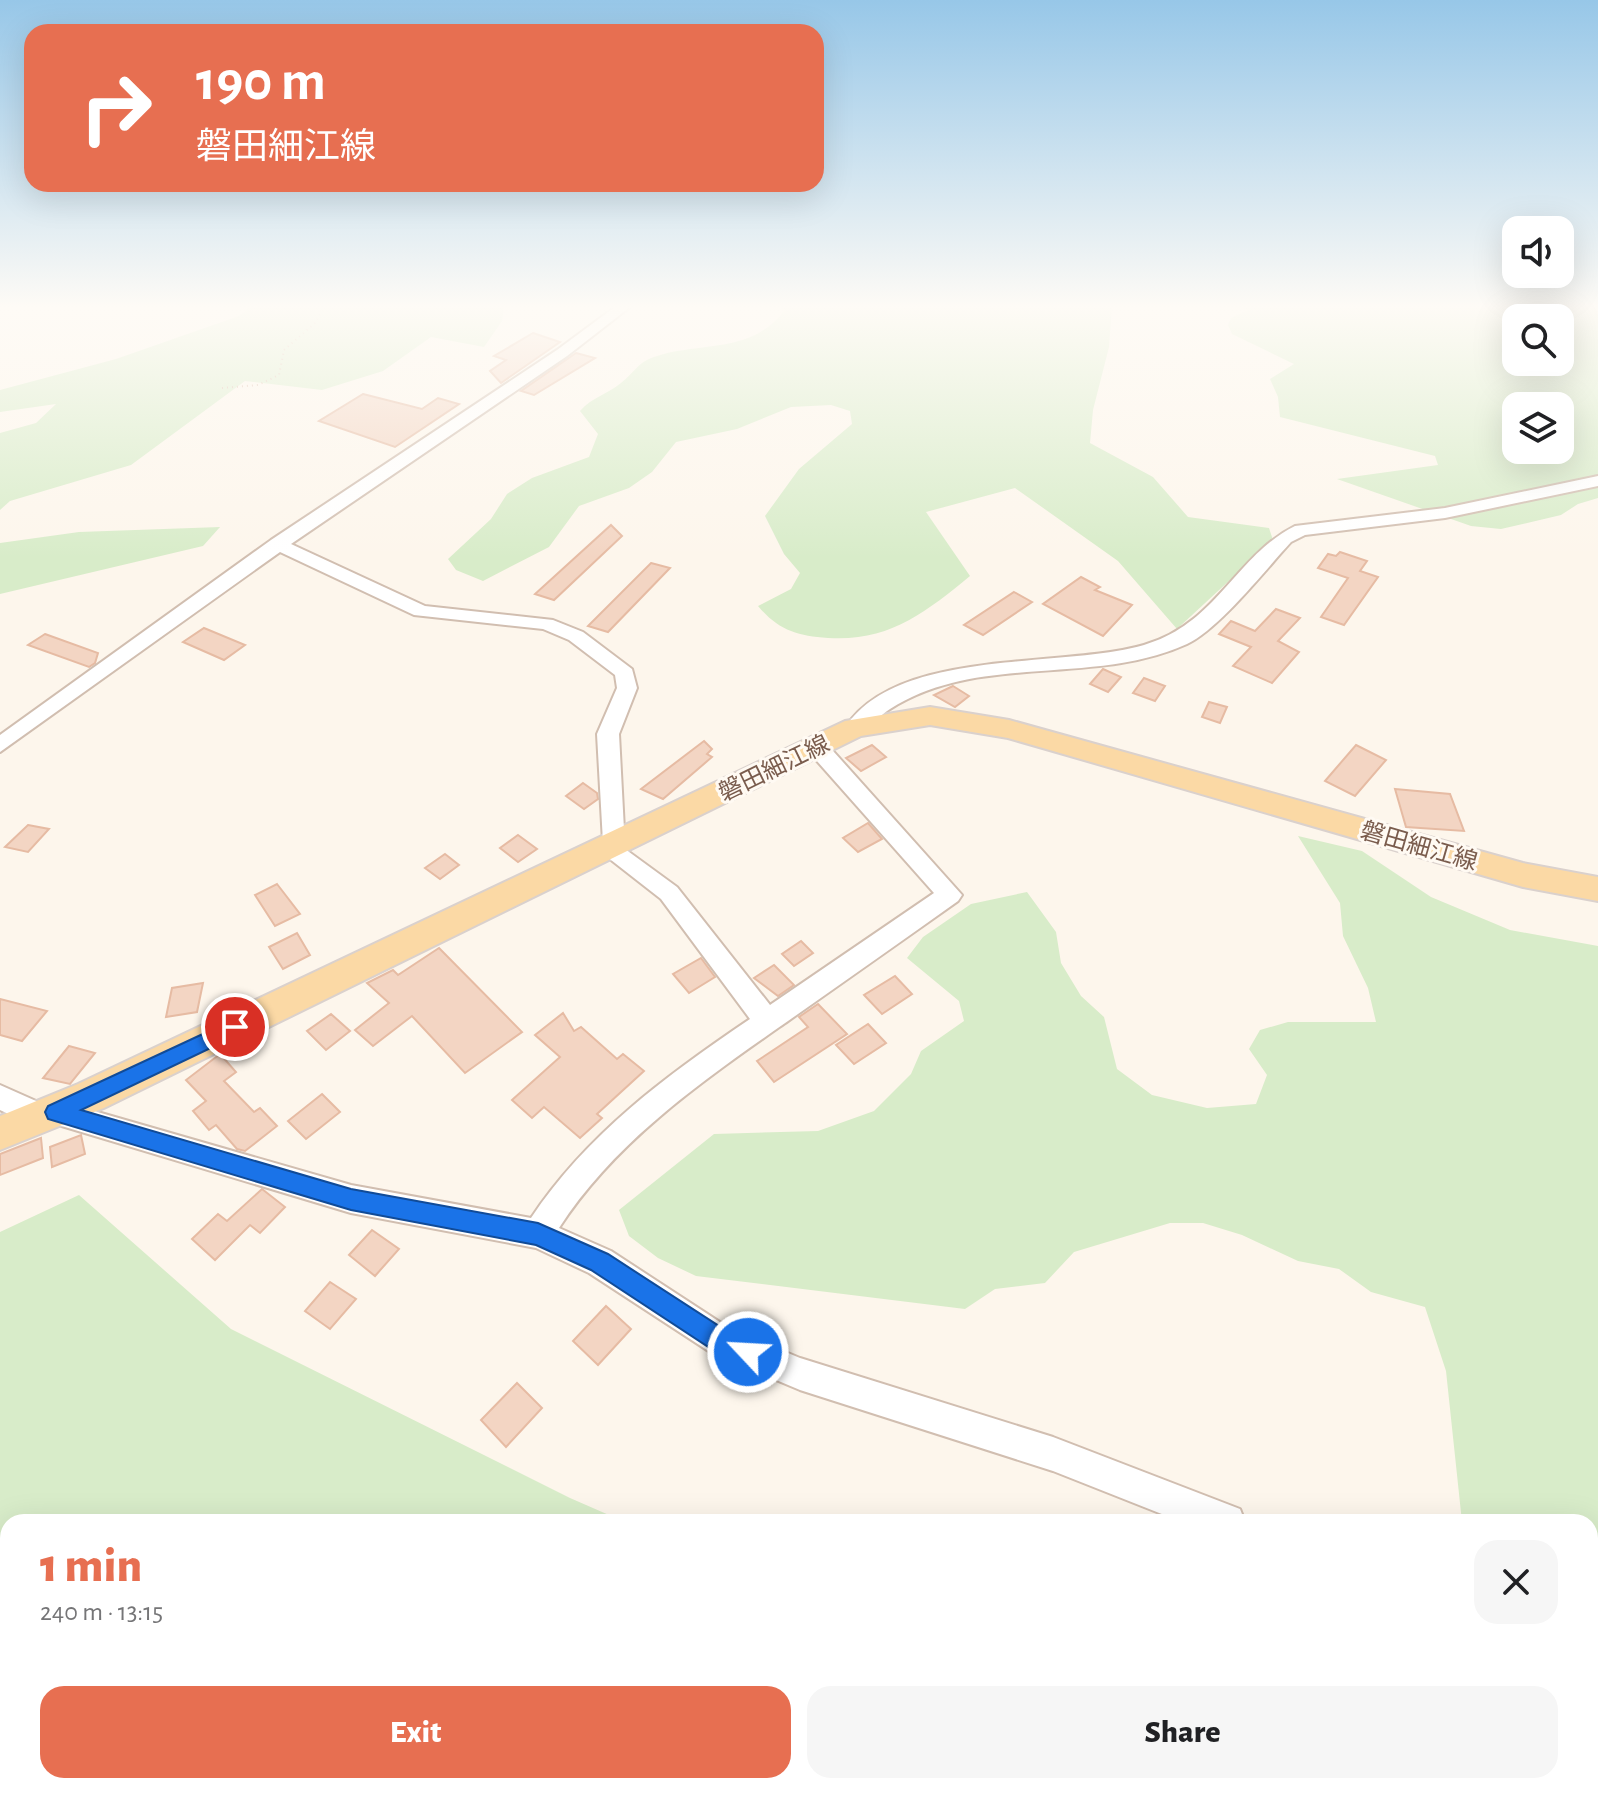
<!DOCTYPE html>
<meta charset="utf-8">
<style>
:root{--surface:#fff;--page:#f6f6f6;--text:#202124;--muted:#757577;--accent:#e76f51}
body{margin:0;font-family:"Alegreya Sans","Noto Sans JP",sans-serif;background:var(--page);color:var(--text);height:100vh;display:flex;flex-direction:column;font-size:30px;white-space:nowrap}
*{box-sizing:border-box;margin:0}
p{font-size:26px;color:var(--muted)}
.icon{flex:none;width:44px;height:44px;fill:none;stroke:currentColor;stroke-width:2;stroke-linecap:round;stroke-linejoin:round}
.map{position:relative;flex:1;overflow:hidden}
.sheet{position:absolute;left:0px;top:1514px;width:1598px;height:280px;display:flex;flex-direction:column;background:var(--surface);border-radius:24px 24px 0 0;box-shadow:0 8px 32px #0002}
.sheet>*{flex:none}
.hud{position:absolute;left:24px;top:24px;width:800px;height:168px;border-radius:24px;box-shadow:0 8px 32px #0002;background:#e76f51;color:#fff;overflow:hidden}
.controls{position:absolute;left:1502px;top:216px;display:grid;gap:16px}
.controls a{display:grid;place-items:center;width:72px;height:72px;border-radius:16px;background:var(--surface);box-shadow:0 8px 32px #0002;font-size:40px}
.pin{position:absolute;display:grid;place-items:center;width:68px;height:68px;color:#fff;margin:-34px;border:4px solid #fff;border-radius:50%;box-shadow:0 2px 8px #0007}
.me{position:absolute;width:88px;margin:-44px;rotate:295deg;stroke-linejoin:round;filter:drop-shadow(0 0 6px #0008)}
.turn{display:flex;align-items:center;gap:28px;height:168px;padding:0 40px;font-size:36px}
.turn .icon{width:104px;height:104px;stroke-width:2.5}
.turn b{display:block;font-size:56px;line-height:68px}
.round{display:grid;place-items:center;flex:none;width:84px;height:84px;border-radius:24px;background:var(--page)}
.summary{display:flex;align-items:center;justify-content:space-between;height:136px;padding:0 40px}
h1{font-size:48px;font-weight:800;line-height:60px;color:var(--accent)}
.button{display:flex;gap:16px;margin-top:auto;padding:16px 40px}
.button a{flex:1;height:92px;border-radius:24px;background:var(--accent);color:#fff;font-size:32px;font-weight:800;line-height:92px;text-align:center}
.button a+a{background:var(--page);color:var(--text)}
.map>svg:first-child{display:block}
.green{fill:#d8ecc9;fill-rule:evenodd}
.building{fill:#f3d5c3;stroke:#e6bba3;stroke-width:2}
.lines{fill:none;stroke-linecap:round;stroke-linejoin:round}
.minor-casing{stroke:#d1beb0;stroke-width:4}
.major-casing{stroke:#dad1cd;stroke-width:4}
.path{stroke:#d9b8a5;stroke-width:2;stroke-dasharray:1 4;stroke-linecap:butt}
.minor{fill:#fff;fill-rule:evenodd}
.major{fill:#fbd9a5;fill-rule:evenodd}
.route{fill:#1a73e8;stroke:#114b97;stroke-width:2}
.labels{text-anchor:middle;stroke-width:6;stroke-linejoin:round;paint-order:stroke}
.street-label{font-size:24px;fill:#7a5c4d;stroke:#fffaf3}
</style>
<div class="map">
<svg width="1598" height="1794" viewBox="0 0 1598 1794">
<rect width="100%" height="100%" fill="#fdf6ec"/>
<g class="green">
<path d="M250,307H504L502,321L484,347L431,337L383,371L322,390L245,381L131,465L10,501L0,510V433L36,423L56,404L0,412V390L116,359L239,316Z"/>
<path d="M780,307H1112L1109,347L1093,410L1090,443L1153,477L1188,517L1269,528L1273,540L1177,629L1118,561L1015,488L926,512L970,576C925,613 888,642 828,638C797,636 778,630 758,606L791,589L800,573L784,554L765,516L799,469L852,424L850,411L831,405L791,407L737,429L676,442L652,472L629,488L579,506L549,547L483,581L456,570L448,559L491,519L507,494L532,478L589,457L598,434L580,411C592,397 608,394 621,383C634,373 638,362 654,357C701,341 750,355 784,311Z"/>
<path d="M1239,307H1598V498L1578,504L1561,515L1501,529L1471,526L1337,479L1438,465L1435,456L1280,417L1278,397L1270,379L1294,364L1232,334L1228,325L1231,318L1248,310ZM1516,318H1560V362H1516ZM1516,406H1560V450H1516Z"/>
<path d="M220,527L203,546L0,594V543L79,532Z"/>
<path d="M1298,836L1362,851L1431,897L1510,930L1598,946V1565L1590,1562V1522H1462L1446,1371L1425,1307L1371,1292L1339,1269L1298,1261L1242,1235L1203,1223H1170L1074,1252L1045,1283L995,1289L965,1309L696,1276L658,1258L629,1236L619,1210L714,1134L818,1131L874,1111L911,1074L921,1051L964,1021L959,1001L907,958L923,937L971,904L1027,892L1056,932L1061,963L1081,996L1104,1017L1117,1069L1152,1095L1207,1108L1256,1104L1267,1075L1249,1049L1260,1030L1288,1022H1376L1368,988L1343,936L1340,903Z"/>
<path d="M79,1195L231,1329L570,1498L625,1522H8V1786H768L770,1794H0V1232Z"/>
<path d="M1590,1710L1598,1714V1794H1515L1506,1786H1590Z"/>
</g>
<g class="building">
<path d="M533,333L560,342L501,383L490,371L506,360L494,356Z"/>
<path d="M576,353L595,358L534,395L521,391Z"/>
<path d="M363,394L422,409L438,398L459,404L395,447L319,421Z"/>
<path d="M611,525L622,536L554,600L535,594Z"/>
<path d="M1340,552L1367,561L1360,571L1378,577L1344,625L1321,617L1348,578L1318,568L1328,554L1336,556Z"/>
<path d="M651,563L670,568L608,632L588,626Z"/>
<path d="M1081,577L1100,587L1095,590L1132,605L1103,636L1043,604Z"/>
<path d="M1014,592L1032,602L983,635L964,625Z"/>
<path d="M1276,609L1300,618L1278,641L1299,652L1272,683L1233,666L1251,647L1219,634L1231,621L1255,631Z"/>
<path d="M204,628L245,645L224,660L183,642Z"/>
<path d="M45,634L98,653L95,663L89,667L28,645Z"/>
<path d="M1103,669L1121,677L1108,692L1090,684Z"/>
<path d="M1144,678L1165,686L1155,701L1133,693Z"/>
<path d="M953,686L969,696L955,707L934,695Z"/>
<path d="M1209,702L1227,707L1220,723L1202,717Z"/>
<path d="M704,741L712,749L707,754L712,757L663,799L641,789Z"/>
<path d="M872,745L886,757L861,771L846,758Z"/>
<path d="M1356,745L1386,760L1355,796L1325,781Z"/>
<path d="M583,783L597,793L598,799L584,809L566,796Z"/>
<path d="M1395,789L1450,794L1464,831L1406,827Z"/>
<path d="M868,823L882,839L858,852L843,838Z"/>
<path d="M28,825L49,829L28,852L5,847Z"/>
<path d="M518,835L537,849L518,862L500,848Z"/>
<path d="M445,854L459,865L440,879L425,868Z"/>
<path d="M277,884L300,914L275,926L255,895Z"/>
<path d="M297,933L310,955L283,969L269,947Z"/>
<path d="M801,941L813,953L794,966L782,954Z"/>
<path d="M439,948L522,1032L465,1073L412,1016L373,1046L355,1030L389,1003L367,983L393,970L398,975Z"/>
<path d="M701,958L715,977L689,993L673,974Z"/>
<path d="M774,965L794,985L778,996L754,978Z"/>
<path d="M895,976L912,994L882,1014L864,995Z"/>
<path d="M203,983L197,1012L166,1017L172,988Z"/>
<path d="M0,999L47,1011L22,1041L0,1035Z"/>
<path d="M818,1004L847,1034L774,1082L757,1061L808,1027L799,1017Z"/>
<path d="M563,1013L574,1031L581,1027L617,1059L623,1054L644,1071L597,1114L602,1118L580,1138L544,1107L532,1118L512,1100L560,1057L535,1035Z"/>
<path d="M331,1014L350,1031L326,1050L307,1031Z"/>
<path d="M868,1024L886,1043L854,1064L836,1045Z"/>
<path d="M69,1046L95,1053L70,1084L43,1078Z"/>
<path d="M220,1054L236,1072L224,1081L254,1112L260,1108L277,1126L245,1151L237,1149L216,1125L209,1130L193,1111L206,1101L186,1080Z"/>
<path d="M322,1094L340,1112L306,1139L288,1121Z"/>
<path d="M81,1135L85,1154L52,1167L50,1147Z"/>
<path d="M41,1138L43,1158L0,1175V1154Z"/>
<path d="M262,1189L285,1207L260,1233L250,1225L215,1260L192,1239L218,1214L227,1221Z"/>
<path d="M372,1230L399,1249L375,1276L349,1255Z"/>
<path d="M330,1282L356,1299L330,1329L305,1311Z"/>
<path d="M606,1306L631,1329L598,1365L573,1341Z"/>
<path d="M517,1383L542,1408L506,1447L481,1420Z"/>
</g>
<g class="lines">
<g class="minor-casing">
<g id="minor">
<path d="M615,307H630L567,356L291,544L425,606L553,620L583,632L632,669L637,688L619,734L625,849L677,887L770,1005L934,893L809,752L806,747L809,742H825L962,895L958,901C902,941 845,981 788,1021C704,1080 616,1140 559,1228L611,1251L732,1330L800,1358L1053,1437L1240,1509L1245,1522H1182L1053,1471L800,1390L710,1352L589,1273L536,1248L351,1213L55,1124L44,1131L0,1110V1085L45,1105L56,1100L351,1185L531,1218C587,1134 667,1075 750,1019L661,899L597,849L603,842L597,734L617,688L615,675L569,640L543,629L414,615L280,552L0,752V735L271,540L557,350Z"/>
<path d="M1598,476V486L1445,518L1305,535L1291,542C1266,569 1219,629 1187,644C1093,687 979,652 890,709C880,715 872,725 862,733H848L845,728C897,647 1062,669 1144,645C1217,624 1235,556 1295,526L1445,508Z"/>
<path d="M1590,1729L1598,1732V1776L1590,1773Z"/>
</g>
</g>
<g class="major-casing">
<path id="major" d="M930,707L1009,720L1523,863L1598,877V901L1523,887L1008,738L930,725L861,736L104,1108L0,1150V1116L78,1084L845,721Z"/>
</g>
<path class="path" d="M222,388L258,385L279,375L284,350L314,324L325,307"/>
<use href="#minor" class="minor"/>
<use href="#major" class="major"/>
</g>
<linearGradient id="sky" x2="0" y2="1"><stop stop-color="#97c7e8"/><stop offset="0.55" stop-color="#fefbf6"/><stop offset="1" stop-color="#fefbf6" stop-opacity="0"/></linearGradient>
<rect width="1598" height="558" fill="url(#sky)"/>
<path class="route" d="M235,1019L245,1027L242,1033L81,1110L351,1189L538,1223L608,1254L730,1333L756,1344L760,1352L756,1361L748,1364L713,1350L591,1270L536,1245L351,1210L48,1119L45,1112L48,1106Z"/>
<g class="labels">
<g class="street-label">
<text transform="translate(774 768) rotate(-26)" y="8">磐田細江線</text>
<text transform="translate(1419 846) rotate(16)" y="8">磐田細江線</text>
</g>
</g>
</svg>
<div class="controls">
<a><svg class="icon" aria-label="sound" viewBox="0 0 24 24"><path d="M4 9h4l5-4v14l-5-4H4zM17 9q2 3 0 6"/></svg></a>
<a><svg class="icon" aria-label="search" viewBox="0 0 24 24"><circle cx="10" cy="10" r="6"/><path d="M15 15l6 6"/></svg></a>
<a><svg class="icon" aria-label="layers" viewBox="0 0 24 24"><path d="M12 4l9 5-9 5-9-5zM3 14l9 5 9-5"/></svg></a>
</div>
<div class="pin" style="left:235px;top:1027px;background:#d93025"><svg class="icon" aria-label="arrive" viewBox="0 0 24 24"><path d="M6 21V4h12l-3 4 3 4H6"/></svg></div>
<svg class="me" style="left:748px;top:1352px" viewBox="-20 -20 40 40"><circle r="17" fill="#1a73e8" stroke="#fff" stroke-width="3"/><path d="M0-11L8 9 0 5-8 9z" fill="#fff"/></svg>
<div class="hud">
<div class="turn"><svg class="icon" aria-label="right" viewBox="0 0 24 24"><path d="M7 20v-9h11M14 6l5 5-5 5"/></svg><div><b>190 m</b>磐田細江線</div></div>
</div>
<section class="sheet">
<div class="summary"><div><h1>1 min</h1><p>240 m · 13:15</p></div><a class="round"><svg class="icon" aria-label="close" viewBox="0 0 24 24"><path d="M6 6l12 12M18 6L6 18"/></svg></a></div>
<div class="button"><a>Exit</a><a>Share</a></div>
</section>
</div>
